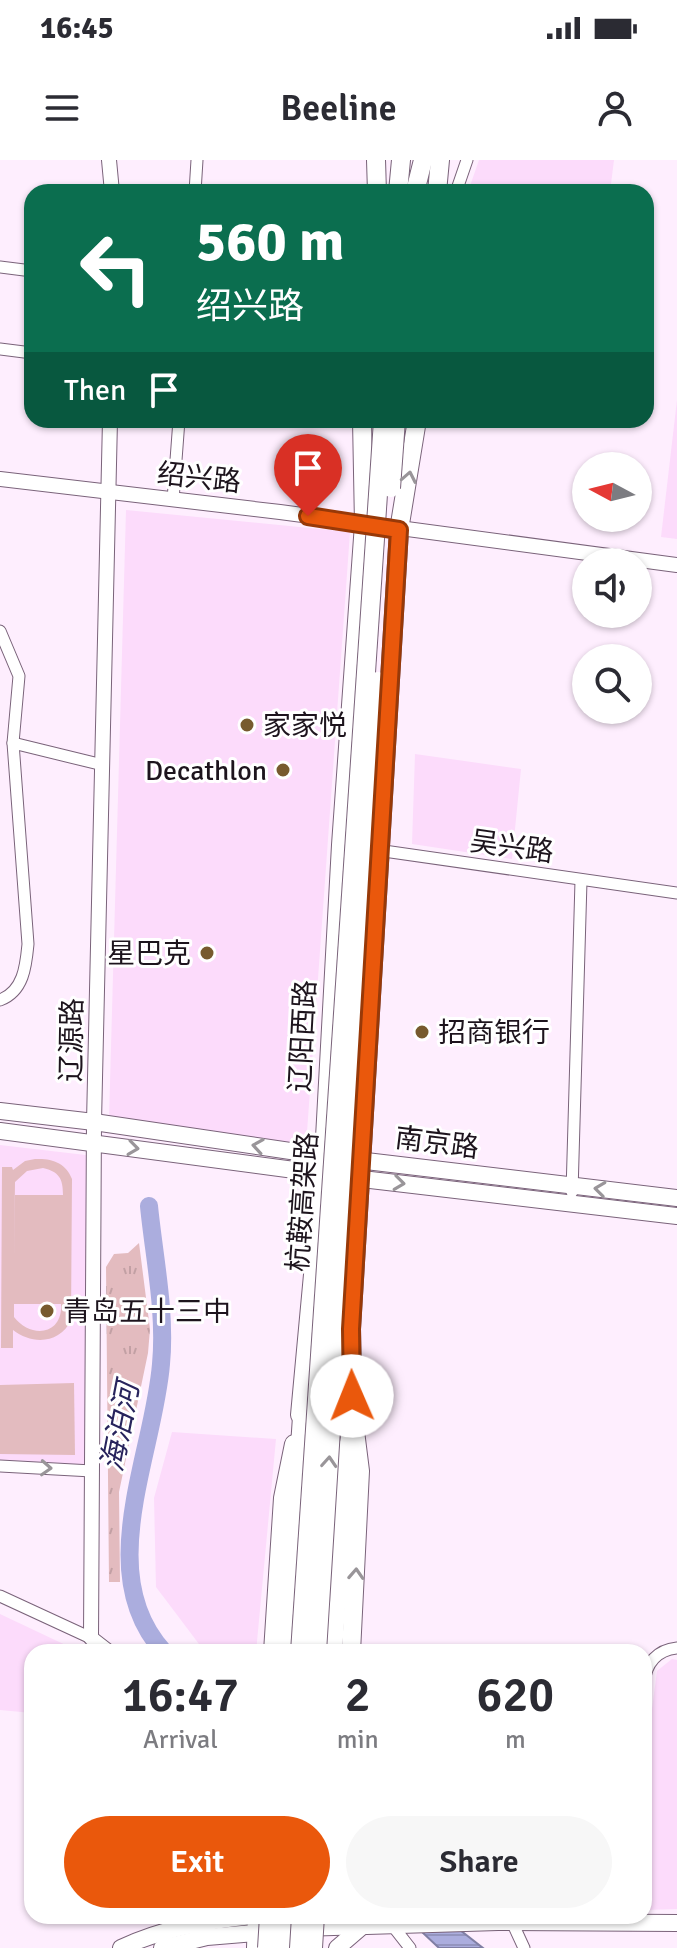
<!DOCTYPE html>
<meta charset="utf-8">
<style>
:root{--surface:#fff;--page:#f7f7f7;--text:#2b2b33;--muted:#7c7c81;--accent:#ea580c}
body{margin:0;font-family:Signika,"Noto Sans SC",sans-serif;background:var(--page);color:var(--text);height:100vh;display:flex;flex-direction:column;font-size:30px;white-space:nowrap}
*{box-sizing:border-box;margin:0}
p{font-size:26px;color:var(--muted)}
.icon{flex:none;width:44px;height:44px;fill:none;stroke:currentColor;stroke-width:2;stroke-linecap:round;stroke-linejoin:round}
.map{position:relative;flex:1;overflow:hidden}
.panel{position:absolute;left:24px;top:1484px;width:628px;height:280px;display:flex;flex-direction:column;background:var(--surface);border-radius:24px;box-shadow:0 2px 6px #0004}
.panel>*{flex:none}
.banner{position:absolute;left:24px;top:24px;width:630px;height:244px;border-radius:24px;box-shadow:0 2px 6px #0004;background:#0b6e4f;color:#fff;overflow:hidden}
.needle{width:52px;rotate:277deg}
.controls{position:absolute;left:572px;top:292px;display:grid;gap:16px}
.controls a{display:grid;place-items:center;width:80px;height:80px;border-radius:50%;background:var(--surface);box-shadow:0 2px 6px #0004;font-size:40px}
.pin{position:absolute;display:grid;place-items:center;width:68px;height:68px;color:#fff;margin:-82px -34px;border-radius:50% 50% 50% 0;rotate:-45deg;box-shadow:0 0 8px #0007}
.pin .icon{rotate:45deg}
.me{position:absolute;width:88px;margin:-44px;rotate:359deg;stroke-linejoin:round;filter:drop-shadow(0 0 6px #0008)}
.turn{display:flex;align-items:center;gap:28px;height:168px;padding:0 40px;font-size:36px}
.turn .icon{width:104px;height:104px;stroke-width:2.5}
.turn b{display:block;font-size:56px;line-height:68px}
.then{display:flex;align-items:center;height:76px;padding:0 40px;background:#0003;gap:16px;font-size:30px}
.eta{display:flex;justify-content:space-evenly;align-items:center;height:136px;text-align:center}
.eta b{font-size:48px;font-weight:600;line-height:56px}
.button{display:flex;gap:16px;margin-top:auto;padding:16px 40px}
.button a{flex:1;height:92px;border-radius:48px;background:var(--accent);color:#fff;font-size:32px;font-weight:600;line-height:92px;text-align:center}
.button a+a{background:var(--page);color:var(--text)}
.status{display:flex;justify-content:space-between;align-items:center;height:56px;padding:0 40px;background:var(--surface);direction:ltr}
.status svg{height:22px;fill:currentColor}
header{display:flex;justify-content:space-between;align-items:center;height:104px;padding:0 40px;background:var(--surface);font-size:36px;font-weight:600}
.map>svg:first-child{display:block}
.built{fill:#fcdbfb}
.grass{fill:url(#grass-tufts)}
.garden{fill:#e3bbbf;fill-rule:evenodd}
.water{fill:url(#water-rules);stroke:#807fa4;stroke-width:2}
.lines{fill:none;stroke-linecap:round;stroke-linejoin:round}
.river{stroke:#abadde;stroke-width:18}
.minor-casing{stroke:#7a637a;stroke-width:13}
.tertiary-casing{stroke:#7a637a;stroke-width:16}
.secondary-casing{stroke:#7a637a;stroke-width:18}
.primary-casing{stroke:#7a637a;stroke-width:20}
.trunk-casing{stroke:#7a637a;stroke-width:20}
.minor{stroke:#fff;stroke-width:11}
.tertiary{stroke:#fff;stroke-width:14}
.secondary{stroke:#fff;stroke-width:16}
.primary{stroke:#fff;stroke-width:18}
.trunk{stroke:#fff;stroke-width:18}
.trunk-bridge-casing{stroke:#7a637a;stroke-width:20;stroke-linecap:butt}
.trunk-bridge{stroke:#fff;stroke-width:18}
.oneway{stroke:#999599}
.route-casing{stroke:#983908;stroke-width:20}
.route{stroke:#ea580c;stroke-width:14}
.poi-dot{fill:#775a2e;stroke:#fff;stroke-width:3}
.labels{text-anchor:middle;stroke-width:6;stroke-linejoin:round;paint-order:stroke}
.street-label{font-size:28px;fill:#1d141d;stroke:#fff}
.poi-label{font-size:28px;fill:#1d141d;stroke:#fff;text-anchor:start}
.water-label{font-size:30px;font-style:italic;fill:#28245d;stroke:#fff}
</style>
<div class="status"><b>16:45</b><svg viewBox="0 0 49 12"><path d="M0 12V9h3v3zM5 12V6h3v6zM10 12V3h3v9zM15 12V0h3v12zM26 1h20v11H26zM47 4h2v5h-2z"/></svg></div>
<header><svg class="icon" aria-label="menu" viewBox="0 0 24 24"><path d="M4 6h16M4 12h16M4 18h16"/></svg>Beeline<svg class="icon" aria-label="person" viewBox="0 0 24 24"><circle cx="12" cy="8" r="4"/><path d="M4 21q1-7 8-7t8 7"/></svg></header>
<div class="map">
<svg width="677" height="1788" viewBox="0 0 677 1788">
<defs>
<pattern id="grass-tufts" width="24" height="20" patternUnits="userSpaceOnUse" patternTransform="scale(2)"><rect width="24" height="20" fill="#e3bbbf"/><path d="M3 7l-1-3M5 7V3M7 7l1-3M15 17l-1-3M17 17v-4M19 17l1-3" fill="none" stroke="#c2a0a4"/></pattern>
<pattern id="water-rules" width="6" height="5" patternUnits="userSpaceOnUse" patternTransform="scale(2)"><rect width="6" height="5" fill="#abadde"/><path d="M0 2.5h6" fill="none" stroke="#9394be"/></pattern>
</defs>
<rect width="100%" height="100%" fill="#feeefe"/>
<g class="built">
<path d="M479,0H614L610,32H546L470,26Z"/>
<path d="M677,240V379L661,377Z"/>
<path d="M126,350L350,372L306,986L109,959Z"/>
<path d="M415,594L521,609L512,699L412,684Z"/>
<path d="M0,985L94,996L92,1311L0,1306Z"/>
<path d="M172,1272L276,1279L256,1492H205L156,1427L154,1338Z"/>
<path d="M0,1454L74,1489L73,1492H32V1553L0,1550Z"/>
<path d="M672,1499L677,1500V1749L644,1750V1610L657,1511Z"/>
</g>
<path class="grass" d="M139,1083L150,1169L148,1193L119,1332L120,1422H109L106,1107L114,1094L128,1093Z"/>
<g class="garden">
<path d="M35,999C52,998 66,1003 72,1019L71,1160C60,1184 32,1185 13,1170V1188H1L2,1007H12L13,1010L25,1001ZM43,1008C59,1012 63,1018 63,1035H15L14,1101L15,1022L27,1011ZM14,1144H61C63,1175 31,1179 14,1157Z"/>
<path d="M74,1223L75,1295L0,1294V1225Z"/>
</g>
<path class="water" d="M405,1756H442L483,1788H439Z"/>
<g class="lines">
<path class="river" d="M149,1046C154,1097 166,1152 161,1204C154,1294 92,1414 164,1492"/>
<g class="minor-casing">
<g id="minor">
<path d="M195,32L197,0"/>
<path d="M456,32L467,0"/>
<path d="M0,107L32,111"/>
<path d="M0,189L32,193"/>
<path d="M173,340L179,260"/>
<path d="M0,471L19,516L13,583L28,784C26,805 24,831 0,840"/>
<path d="M13,583L103,605"/>
<path d="M377,690L677,733"/>
<path d="M572,1032L581,721"/>
<path d="M0,1306L92,1311"/>
<path d="M0,1436L91,1478"/>
<path d="M644,1523C646,1503 657,1490 677,1488"/>
<path d="M385,1756L410,1788"/>
<path d="M512,1762L524,1788"/>
</g>
</g>
<g class="tertiary-casing">
<g id="tertiary">
<path d="M109,0L112,32"/>
<path d="M0,319L280,352L677,405"/>
<path d="M109,1492L91,1478L94,962L110,260"/>
</g>
</g>
<g class="secondary-casing">
<g id="secondary">
<path d="M0,951L94,962L324,996L677,1038"/>
<path d="M0,971L362,1019L677,1056"/>
<path d="M301,1768L498,1762L677,1763"/>
<path d="M121,1788C164,1768 206,1761 252,1756"/>
<path d="M162,1788L207,1777L266,1772"/>
<path d="M337,1788L365,1764"/>
</g>
</g>
<g class="primary-casing">
<g id="primary">
<path d="M376,0L377,32"/>
<path d="M437,32L440,0"/>
<path d="M300,1255L324,996L341,685L364,364L362,260"/>
<path d="M273,1492L283,1338L294,1284"/>
<path d="M351,1492L360,1311L353,1255L351,1169L399,370L417,260"/>
<path d="M256,1788L257,1756"/>
</g>
</g>
<g class="trunk-casing">
<g id="trunk">
<path d="M398,32L401,0"/>
<path d="M415,32L423,0"/>
<path d="M286,1492L303,1242"/>
<path d="M333,1492L346,1303L353,1255"/>
</g>
</g>
<use href="#minor" class="minor"/>
<use href="#tertiary" class="tertiary"/>
<use href="#secondary" class="secondary"/>
<use href="#primary" class="primary"/>
<use href="#trunk" class="trunk"/>
<g class="trunk-bridge-casing">
<g id="trunk-bridge">
<path d="M391,328L396,260"/>
<path d="M300,1492L383,260"/>
<path d="M317,1492L378,521"/>
<path d="M267,1788L269,1756"/>
<path d="M280,1788L282,1756"/>
<path d="M299,1788L301,1756"/>
<path d="M313,1788L315,1756"/>
</g>
</g>
<use href="#trunk-bridge" class="trunk-bridge"/>
</g>
<defs><path id="oneway-chevron" d="M-2-3.5L2.5 0L-2 3.5" fill="none" stroke-width="1.6" stroke-linecap="round" stroke-linejoin="round" transform="scale(2)"/></defs>
<g class="oneway">
<use href="#oneway-chevron" transform="translate(409 317) rotate(-79)"/>
<use href="#oneway-chevron" transform="translate(258 986) rotate(-171)"/>
<use href="#oneway-chevron" transform="translate(133 988) rotate(8)"/>
<use href="#oneway-chevron" transform="translate(399 1023) rotate(7)"/>
<use href="#oneway-chevron" transform="translate(600 1029) rotate(-173)"/>
<use href="#oneway-chevron" transform="translate(329 1302) rotate(-86)"/>
<use href="#oneway-chevron" transform="translate(46 1308) rotate(3)"/>
<use href="#oneway-chevron" transform="translate(356 1414) rotate(-87)"/>
</g>
<g class="lines">
<g class="route-casing">
<path id="route" d="M308,356L399,370L351,1169L352,1236"/>
</g>
<use href="#route" class="route"/>
</g>
<g class="poi-dot">
<circle cx="247" cy="565" r="8"/>
<circle cx="283" cy="610" r="8"/>
<circle cx="207" cy="793" r="8"/>
<circle cx="422" cy="872" r="8"/>
<circle cx="47" cy="1151" r="8"/>
</g>
<g class="labels">
<g class="street-label">
<text transform="translate(199 317) rotate(6)" y="10">绍兴路</text>
<text transform="translate(512 686) rotate(8)" y="10">吴兴路</text>
<text transform="translate(302 876) rotate(-87)" y="10">辽阳西路</text>
<text transform="translate(71 880) rotate(-89)" y="10">辽源路</text>
<text transform="translate(437 982) rotate(7)" y="10">南京路</text>
<text transform="translate(302 1042) rotate(-86)" y="10">杭鞍高架路</text>
</g>
<g class="poi-label">
<text x="263" y="575">家家悦</text>
<text x="267" y="620" text-anchor="end">Decathlon</text>
<text x="191" y="803" text-anchor="end">星巴克</text>
<text x="438" y="882">招商银行</text>
<text x="63" y="1161">青岛五十三中</text>
</g>
<g class="water-label">
<text transform="translate(120 1267) rotate(-79)" y="10">海泊河</text>
</g>
</g>
</svg>
<div class="controls">
<a><svg class="needle" viewBox="-14 -14 28 28"><path d="M0-13l5 13h-10z" fill="#e53935"/><path d="M0 13l5-13h-10z" fill="#7c7c81"/></svg></a>
<a><svg class="icon" aria-label="sound" viewBox="0 0 24 24"><path d="M4 9h4l5-4v14l-5-4H4zM17 9q2 3 0 6"/></svg></a>
<a><svg class="icon" aria-label="search" viewBox="0 0 24 24"><circle cx="10" cy="10" r="6"/><path d="M15 15l6 6"/></svg></a>
</div>
<div class="pin" style="left:308px;top:356px;background:#d93025"><svg class="icon" aria-label="arrive" viewBox="0 0 24 24"><path d="M6 21V4h12l-3 4 3 4H6"/></svg></div>
<svg class="me" style="left:352px;top:1236px" viewBox="-20 -20 40 40"><circle r="19" fill="#fff"/><path d="M0-13L10 11 0 6-10 11z" fill="#ea580c"/></svg>
<div class="banner">
<div class="turn"><svg class="icon" aria-label="left" viewBox="0 0 24 24"><path d="M17 20v-9H6M10 6l-5 5 5 5"/></svg><div><b>560 m</b>绍兴路</div></div>
<div class="then">Then<svg class="icon" aria-label="arrive" viewBox="0 0 24 24"><path d="M6 21V4h12l-3 4 3 4H6"/></svg></div>
</div>
<section class="panel">
<div class="eta">
<div><b>16:47</b><p>Arrival</p></div>
<div><b>2</b><p>min</p></div>
<div><b>620</b><p>m</p></div>
</div>
<div class="button"><a>Exit</a><a>Share</a></div>
</section>
</div>
